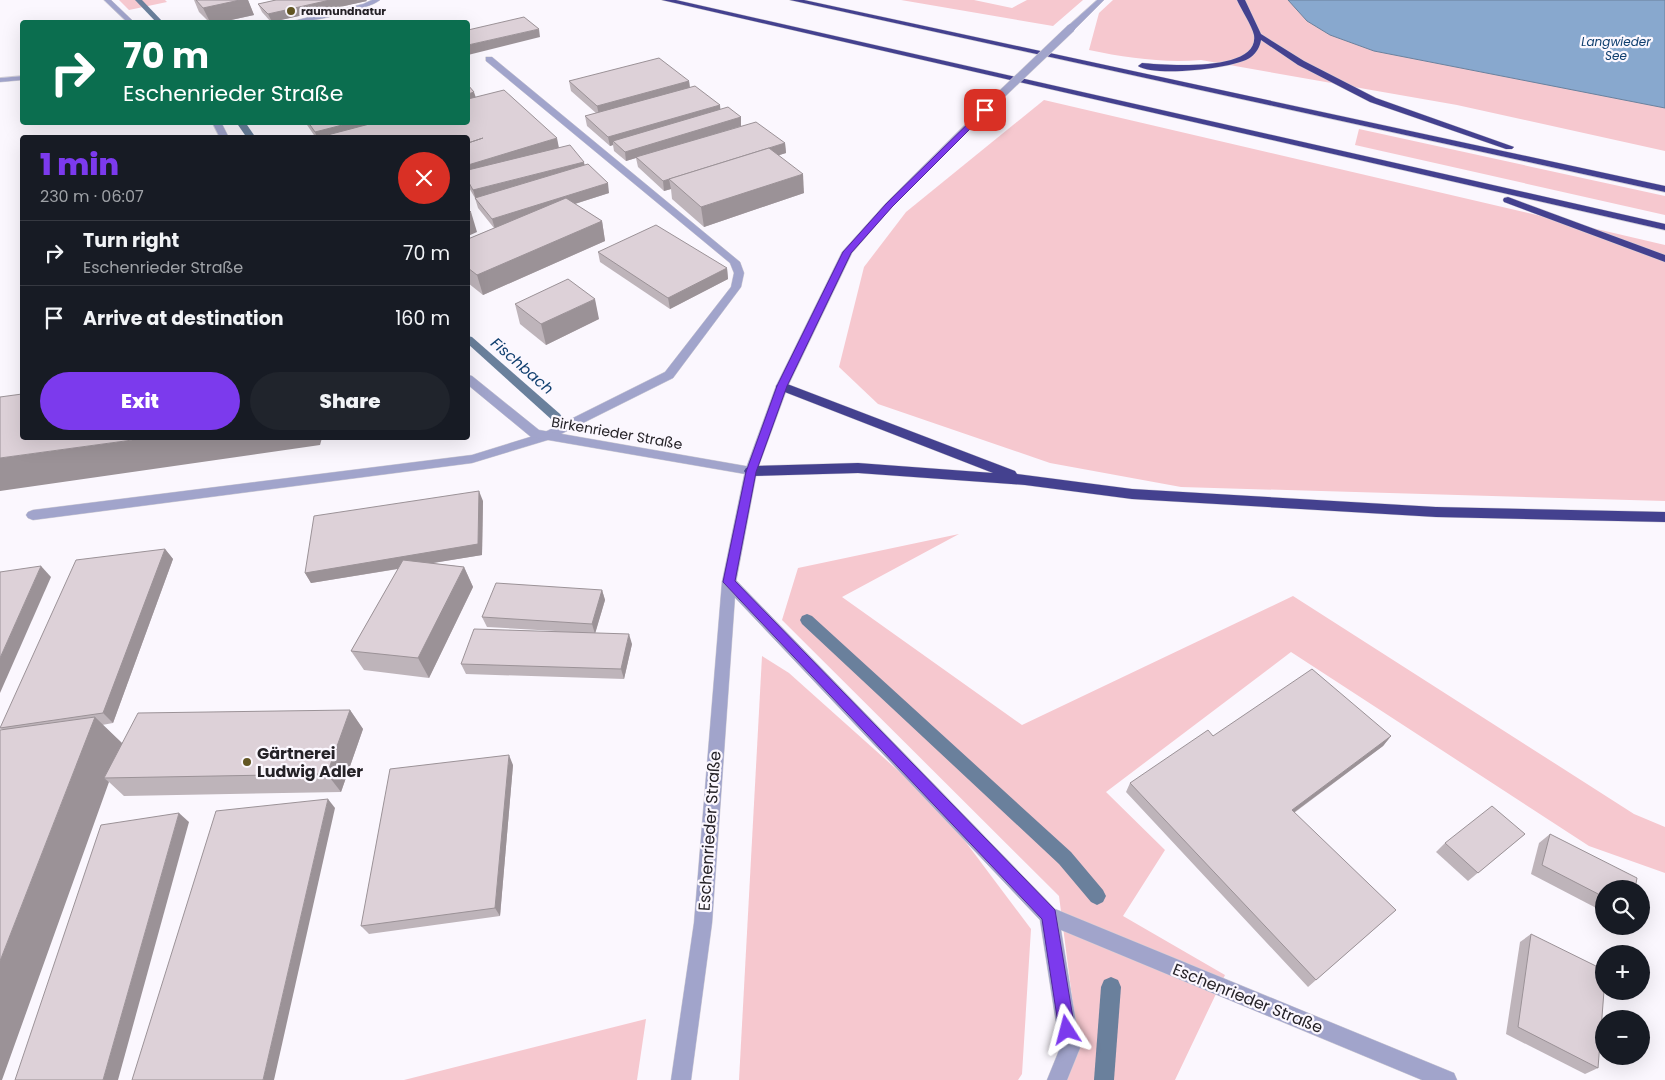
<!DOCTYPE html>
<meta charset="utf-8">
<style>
:root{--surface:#171b24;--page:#20242c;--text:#f1f3f6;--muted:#9ea1a6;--line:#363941;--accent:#7c3aed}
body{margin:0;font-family:Poppins,sans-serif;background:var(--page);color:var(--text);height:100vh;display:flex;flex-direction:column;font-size:19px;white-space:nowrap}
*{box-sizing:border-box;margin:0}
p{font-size:16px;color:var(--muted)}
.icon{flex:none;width:28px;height:28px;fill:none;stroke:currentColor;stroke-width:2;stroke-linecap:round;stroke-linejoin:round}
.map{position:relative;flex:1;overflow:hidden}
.side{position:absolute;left:20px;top:135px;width:450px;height:305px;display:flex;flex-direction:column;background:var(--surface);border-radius:5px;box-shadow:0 5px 20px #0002}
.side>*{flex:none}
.guide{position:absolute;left:20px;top:20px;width:450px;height:105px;border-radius:5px;box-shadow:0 5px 20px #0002;background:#0b6e4f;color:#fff;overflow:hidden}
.buttons{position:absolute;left:1595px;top:880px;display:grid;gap:10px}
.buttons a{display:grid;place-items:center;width:55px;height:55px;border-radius:50%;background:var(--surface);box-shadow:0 5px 20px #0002;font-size:25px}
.pin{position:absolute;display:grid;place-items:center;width:42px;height:42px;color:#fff;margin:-21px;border-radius:10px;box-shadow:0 2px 8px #0006}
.me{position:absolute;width:55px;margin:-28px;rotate:351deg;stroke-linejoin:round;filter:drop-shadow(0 0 4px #0008)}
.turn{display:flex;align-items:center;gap:18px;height:105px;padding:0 20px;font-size:22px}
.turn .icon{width:65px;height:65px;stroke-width:2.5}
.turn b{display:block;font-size:35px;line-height:42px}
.round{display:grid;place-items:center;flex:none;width:52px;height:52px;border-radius:26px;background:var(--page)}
.head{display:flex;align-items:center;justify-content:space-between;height:85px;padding:0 20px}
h1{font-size:30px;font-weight:800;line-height:38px;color:var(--accent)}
.primary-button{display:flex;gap:10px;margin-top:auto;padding:10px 20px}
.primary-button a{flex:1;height:58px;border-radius:30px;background:var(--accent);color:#fff;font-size:20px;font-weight:800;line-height:58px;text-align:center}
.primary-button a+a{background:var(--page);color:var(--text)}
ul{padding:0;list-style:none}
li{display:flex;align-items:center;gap:15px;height:65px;padding:0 20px;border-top:1px solid var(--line)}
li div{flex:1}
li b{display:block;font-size:19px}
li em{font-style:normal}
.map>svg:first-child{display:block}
.green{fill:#f6c8cf}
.water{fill:#88a8ce;stroke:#6a809c}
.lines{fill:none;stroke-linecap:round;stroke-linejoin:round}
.stream{fill:#6a809c;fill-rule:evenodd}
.service-casing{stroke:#d4d1d7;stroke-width:1}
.minor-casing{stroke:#d4d1d7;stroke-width:1}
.tertiary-casing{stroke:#d4d1d7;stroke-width:1}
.motorway-casing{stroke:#d4d1d7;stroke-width:1}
.service{fill:#a1a4cb;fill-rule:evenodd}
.minor{fill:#a1a4cb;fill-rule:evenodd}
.tertiary{fill:#a1a4cb;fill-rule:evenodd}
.motorway{fill:#44418f;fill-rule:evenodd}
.tertiary-bridge-casing{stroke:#d4d1d7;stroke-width:9;stroke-linecap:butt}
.tertiary-bridge{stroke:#a1a4cb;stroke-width:8}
.wall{fill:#beb4ba}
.shaded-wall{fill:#9b9297}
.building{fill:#ddd1d8;stroke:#9b9297}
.route{fill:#7c3aed;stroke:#51269a}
.poi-dot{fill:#625623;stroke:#fbf7fe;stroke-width:2}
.labels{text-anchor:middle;stroke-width:4.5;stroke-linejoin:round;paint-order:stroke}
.far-poi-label{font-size:11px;font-weight:bold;fill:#252227;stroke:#fbf7fe;text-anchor:start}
.far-water-label{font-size:12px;font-style:italic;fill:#103f6f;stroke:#fbf7fe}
.street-label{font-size:14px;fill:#252227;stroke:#fbf7fe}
.water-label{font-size:15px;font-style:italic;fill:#103f6f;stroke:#fbf7fe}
.near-poi-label{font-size:16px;font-weight:bold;fill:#252227;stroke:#fbf7fe;text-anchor:start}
.near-street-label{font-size:16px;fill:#252227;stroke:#fbf7fe}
</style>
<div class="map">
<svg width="1665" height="1080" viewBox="0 0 1665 1080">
<rect width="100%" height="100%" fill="#fbf7fe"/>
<g class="green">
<path d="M119,0H165L167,2L129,10Z"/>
<path d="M901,0H974L1012,8L1027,0H1083L1053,26Z"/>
<path d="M1113,0H1288L1307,21L1330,35L1374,51L1665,108V151L1457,105L1201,60C1163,63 1127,58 1089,50L1099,13Z"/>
<path d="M1044,100L1665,245V501L1181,487L1050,463L878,404L839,367L864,267L906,212Z"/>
<path d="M1359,129L1665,196V215L1355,145Z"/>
<path d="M959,534L842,597L1022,725L1293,596L1634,814L1665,827V873L1589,846L1291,652L1106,792L1165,850L1123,916L1225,975L1175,1080H1066L1079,1051L1059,896L782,620L798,568Z"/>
<path d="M762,656L789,673L941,809L1031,929L1022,1074L1018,1080H739Z"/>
<path d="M646,1019L637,1080H404Z"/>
</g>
<path class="water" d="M1288,0H1665V108L1374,51L1330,35L1307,21Z"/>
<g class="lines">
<g class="stream">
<path d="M135,0H142L163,22H156Z"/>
<path d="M236,122H245L256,138H247Z"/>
<path d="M468,336L472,337L560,414L562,417L560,420H552L468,344Z"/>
<path d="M807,614L812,616L1071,852L1103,890L1106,896L1103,902L1097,905L1091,902L1059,864L802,624L800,620L802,616Z"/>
<path d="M1111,977L1118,980L1121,987L1114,1080H1094L1101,987L1104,980Z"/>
</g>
<g class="service-casing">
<g id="service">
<path d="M372,0H380C368,10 305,24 289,22L363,4Z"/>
<path d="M486,57H492L740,262L744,273L741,287L673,378L551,439L472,463L33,520L28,518L26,515L28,512L33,510L472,455L543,433L665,372L731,287L734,273L730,263L486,61Z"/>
<path d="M22,76V80L0,82V78Z"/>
</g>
</g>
<g class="minor-casing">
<g id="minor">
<path d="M104,0H111L134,22H127Z"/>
<path d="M212,122H221L229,138H220Z"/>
<path d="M468,375L472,376L539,430L751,467L756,468L757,471L756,474L751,475L531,437L468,385Z"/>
<path d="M729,576L734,578L1055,909L1454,1073L1457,1080H1422L1061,930L1080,1048L1067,1080H1047L1060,1048L1040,920L724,586L722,582L724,578Z"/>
</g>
</g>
<g class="tertiary-casing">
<g id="tertiary">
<path d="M1097,0H1104L1074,30H1068V26Z"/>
<path d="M982,108L989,110L892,207L852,253L788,386L757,471L736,582L712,923L691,1080H671L694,923L722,582L745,471L776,386L842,252L886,203Z"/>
</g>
</g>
<g class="motorway-casing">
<g id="motorway">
<path d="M662,0H676L1665,224V230Z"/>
<path d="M790,0H804L1665,186V192Z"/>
<path d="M1237,0H1245L1261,34L1304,61L1376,98L1514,147L1512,149H1506L1370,102L1298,65L1261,40C1260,47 1256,53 1251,57C1236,69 1153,77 1138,66L1142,63C1163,65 1260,73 1254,35C1252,26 1241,9 1237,0Z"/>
<path d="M1508,197L1665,255V262L1504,202L1503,200L1504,198Z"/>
<path d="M782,382L1015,471L1017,474L1132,489L1436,507L1665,512V522L1436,517L1132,499L1025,485L858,473L751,476L746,474L744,471L746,468L751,466L858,463L993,473L777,389L776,386Z"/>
</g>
</g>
<use href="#service" class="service"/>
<use href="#minor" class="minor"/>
<use href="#tertiary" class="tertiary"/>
<use href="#motorway" class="motorway"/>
<g class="tertiary-bridge-casing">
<path id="tertiary-bridge" d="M985,110L1071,28"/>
</g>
<use href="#tertiary-bridge" class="tertiary-bridge"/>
</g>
<g class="wall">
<path d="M194,0H248L254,15L222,22H209L199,12Z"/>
<path d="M276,0H366L367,1L271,22L262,12L258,4Z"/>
<path d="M569,81H689L690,87L720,105V110L741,117V126L785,143L786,153L779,155L804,193L704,227L672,199L671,189L664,191L638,167L636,158L626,161L614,151L613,145L610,146L587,126L585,116L596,113L571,91Z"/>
<path d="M476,97L559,148L585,165L609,193L575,204L602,221L605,241L483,295L468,283V239L494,228L478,208L475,198L468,186V138H316L305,122H468Z"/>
<path d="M598,252L727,268L728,279L670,309L600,262Z"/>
<path d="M515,304L599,319L546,345L520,324Z"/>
<path d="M483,501L482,555L432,563L464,567L473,587L429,678L364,670L351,651L398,569L311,583L305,573Z"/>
<path d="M165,549L173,559L113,723L102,725L122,743L350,710L363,729L341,792L124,796L109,782L3,730L0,728Z"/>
<path d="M602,590L605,600L595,633L632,644L624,679L466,674L461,664L555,631L487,627L482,617Z"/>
<path d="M1213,736H1391L1383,746L1294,813L1396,910L1308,987L1126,792L1130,783Z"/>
<path d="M513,765L500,916L369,934L361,926Z"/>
<path d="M1525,834L1468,881L1436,852L1445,843Z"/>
<path d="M1550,834L1604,889V912L1531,874L1539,843Z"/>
<path d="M1531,934L1598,1068L1585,1074L1506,1034L1520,942Z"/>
</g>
<g class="shaded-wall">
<path d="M240,0H248L254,15L222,22H210L203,8Z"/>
<path d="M330,0H366L367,1L272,22L268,14Z"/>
<path d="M539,29L540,37L468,55V45Z"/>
<path d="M689,81L690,90L599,115L597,106Z"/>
<path d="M474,92L477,101L468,104V94Z"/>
<path d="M720,105L721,115L613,141V145L610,146L608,137Z"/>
<path d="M741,117V126L626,161L625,152Z"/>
<path d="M354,122H395L320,138H317L315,132Z"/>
<path d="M557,138L559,148L468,176V165Z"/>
<path d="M785,143L786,153L678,187L669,179Z"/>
<path d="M584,162L586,172L476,200L473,190Z"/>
<path d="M803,174L804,193L704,227L701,207Z"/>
<path d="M669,179L671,189L664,191L663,181Z"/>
<path d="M608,183L609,193L495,229L492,219Z"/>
<path d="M471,212L477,232L468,236V213Z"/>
<path d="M602,221L605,241L483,295L477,275Z"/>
<path d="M727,268L728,279L670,309L668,298Z"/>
<path d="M595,299L599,319L546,345L541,324Z"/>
<path d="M147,438H322L320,445L0,491V458Z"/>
<path d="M479,491L483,501L482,555L311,583L305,573Z"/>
<path d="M165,549L173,559L113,723L103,713Z"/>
<path d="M41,566L51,577L0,693V658Z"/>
<path d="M464,567L473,587L429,678L418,658Z"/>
<path d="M602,590L605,600L595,634L592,624Z"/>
<path d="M629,634L632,644L624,679L621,669Z"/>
<path d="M350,710L363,729L341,792L327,774Z"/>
<path d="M95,717L123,744L104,778L109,782L2,1080H0V961Z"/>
<path d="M1391,736L1383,746L1285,819L1292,810Z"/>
<path d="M509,755L513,765L500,916L495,908Z"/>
<path d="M328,799L335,808L274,1080H263Z"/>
<path d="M179,813L189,822L118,1080H103Z"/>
</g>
<g class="building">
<path d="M196,0H240L203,8Z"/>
<path d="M276,0H330L268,14L258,4Z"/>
<path d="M524,17L539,29L468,45V30Z"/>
<path d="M659,58L689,81L597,106L569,81Z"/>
<path d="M468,85L474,92L468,94Z"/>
<path d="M695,86L720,105L608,137L585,116Z"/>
<path d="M504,90L557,138L468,165V143L483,138L468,143V138L320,137L377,122H468V99Z"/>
<path d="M728,107L741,117L625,152L613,141Z"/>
<path d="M308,122H354L315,132Z"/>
<path d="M756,122L785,143L663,181L636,157Z"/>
<path d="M570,145L584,162L473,190L468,181V170Z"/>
<path d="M769,148L803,174L701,207L669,179Z"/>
<path d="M588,164L608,183L492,219L475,198Z"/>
<path d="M566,198L602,221L477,275L468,268V239Z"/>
<path d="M468,209L471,212L468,213Z"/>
<path d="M656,225L727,268L668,298L598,252Z"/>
<path d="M568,279L595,299L541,324L515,304Z"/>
<path d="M22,394V438H147L0,458V397Z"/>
<path d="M479,491L478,544L305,573L314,516Z"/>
<path d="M165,549L103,713L0,728L76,560Z"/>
<path d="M403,560L464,567L418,658L351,651Z"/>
<path d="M41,566L0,658V572Z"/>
<path d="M496,583L602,590L592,624L482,617Z"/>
<path d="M474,629L629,634L621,669L461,664Z"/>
<path d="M1312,669L1391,736L1292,810L1396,910L1316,980L1130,783L1208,730L1213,736Z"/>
<path d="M350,710L327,774L104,778L138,713Z"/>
<path d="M95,717L0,961V730Z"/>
<path d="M509,755L495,908L361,926L390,769Z"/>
<path d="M328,799L263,1080H132L216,811Z"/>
<path d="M1492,806L1525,834L1478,873L1445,843Z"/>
<path d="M179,813L103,1080H15L101,825Z"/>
<path d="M1550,834L1637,878L1635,889H1604V897L1542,865Z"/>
<path d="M1531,934L1604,970V991L1598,1068L1518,1027Z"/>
</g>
<path class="route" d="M983,109L989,110L892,207L851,253L787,386L756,472L735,581L1055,910L1075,1030L1073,1035L1067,1038L1061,1035L1059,1030L1042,919L723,582L746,472L777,386L843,252L886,204Z"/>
<g class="poi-dot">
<circle cx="291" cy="11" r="5"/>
<circle cx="247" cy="762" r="5"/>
</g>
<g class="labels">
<g class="far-poi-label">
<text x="301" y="15">raumundnatur</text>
</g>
<g class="far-water-label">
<text x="1616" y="46">Langwieder<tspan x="1616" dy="14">See</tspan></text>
</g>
<g class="street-label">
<text transform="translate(617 433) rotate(10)" y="5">Birkenrieder Straße</text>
</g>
<g class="water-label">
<text transform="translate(522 366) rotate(41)" y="5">Fischbach</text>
</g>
<g class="near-poi-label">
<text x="257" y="759">Gärtnerei<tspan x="257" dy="18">Ludwig Adler</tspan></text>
</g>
<g class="near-street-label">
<text transform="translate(709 831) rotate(-86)" y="6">Eschenrieder Straße</text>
<text transform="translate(1248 998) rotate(22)" y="6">Eschenrieder Straße</text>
</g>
</g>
</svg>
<div class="buttons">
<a><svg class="icon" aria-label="search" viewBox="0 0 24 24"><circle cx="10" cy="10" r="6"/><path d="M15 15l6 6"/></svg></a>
<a>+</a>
<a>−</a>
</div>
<div class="pin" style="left:985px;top:110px;background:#d93025"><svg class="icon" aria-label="arrive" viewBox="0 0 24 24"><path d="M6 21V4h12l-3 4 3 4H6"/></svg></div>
<svg class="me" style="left:1067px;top:1030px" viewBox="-20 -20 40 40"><path d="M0-17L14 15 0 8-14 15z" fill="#7c3aed" stroke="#fff" stroke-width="4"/></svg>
<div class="guide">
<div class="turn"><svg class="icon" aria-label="right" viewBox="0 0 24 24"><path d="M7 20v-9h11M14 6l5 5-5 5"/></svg><div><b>70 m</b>Eschenrieder Straße</div></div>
</div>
<section class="side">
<div class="head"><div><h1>1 min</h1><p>230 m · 06:07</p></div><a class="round" style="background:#d93025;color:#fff"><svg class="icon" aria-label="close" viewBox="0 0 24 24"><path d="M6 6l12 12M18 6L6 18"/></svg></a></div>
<ul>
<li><svg class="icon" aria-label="right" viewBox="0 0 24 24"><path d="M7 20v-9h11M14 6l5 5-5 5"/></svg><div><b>Turn right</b><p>Eschenrieder Straße</p></div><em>70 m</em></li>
<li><svg class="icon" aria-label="arrive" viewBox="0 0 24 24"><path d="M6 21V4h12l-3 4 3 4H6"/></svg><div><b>Arrive at destination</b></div><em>160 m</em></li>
</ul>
<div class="primary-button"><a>Exit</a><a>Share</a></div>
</section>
</div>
